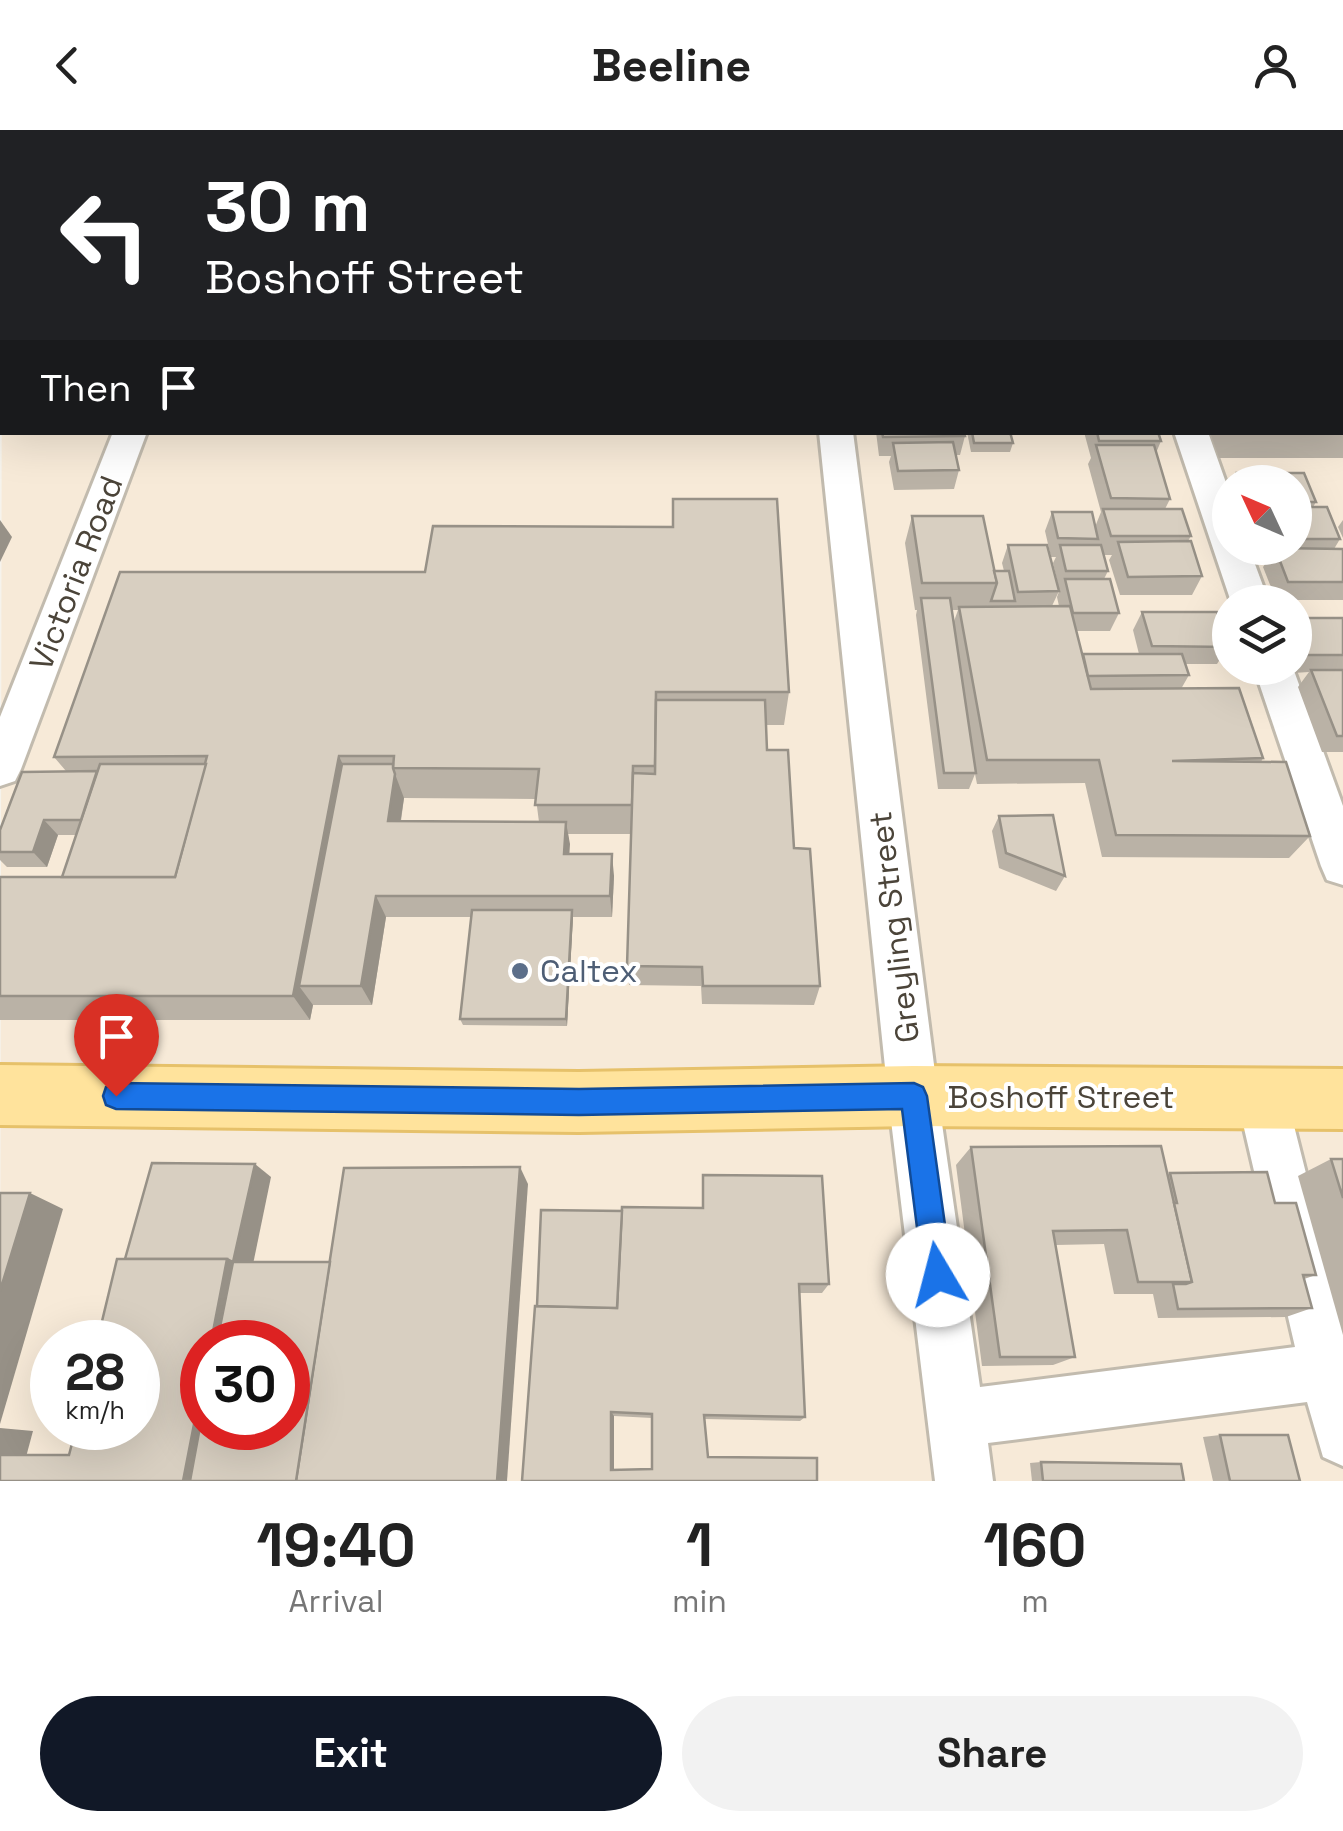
<!DOCTYPE html>
<style>
:root{--surface:#fff;--page:#f2f2f2;--text:#222;--muted:#767676;--accent:#111827}
body{margin:0;font-family:"Space Grotesk",sans-serif;background:var(--page);color:var(--text);height:100vh;display:flex;flex-direction:column;font-size:38px;white-space:nowrap}
*{box-sizing:border-box;margin:0}
p{font-size:32px;color:var(--muted)}
.icon{flex:none;width:55px;height:55px;fill:none;stroke:currentColor;stroke-width:2;stroke-linecap:round;stroke-linejoin:round}
.map{position:relative;height:1351px;overflow:hidden}
.sheet{display:flex;flex-direction:column;background:var(--surface);flex:1}
.sheet>*{flex:none}
.hud{position:absolute;left:0px;top:0px;width:1345px;height:305px;box-shadow:0 10px 40px #0002;background:#202124;color:#fff;overflow:hidden}
.needle{width:65px;rotate:314deg}
.controls{position:absolute;left:1212px;top:335px;display:grid;gap:20px}
.controls a{display:grid;place-items:center;width:100px;height:100px;border-radius:50%;background:var(--surface);box-shadow:0 10px 40px #0002;font-size:50px}
.speed{position:absolute;left:30px;top:1190px;display:flex;gap:20px;font-size:50px;font-weight:700;text-align:center}
.speed>*{display:grid;place-content:center;width:130px;height:130px;border-radius:50%;background:var(--surface);box-shadow:0 10px 40px #0002;line-height:1}
.speed small{font-size:25px;font-weight:400}
.speed .limit{border:15px solid #d22;background:#fff;color:#111}
.pin{position:absolute;display:grid;place-items:center;width:85px;height:85px;color:#fff;margin:-102px -42px;border-radius:50% 50% 50% 0;rotate:-45deg;box-shadow:0 0 10px #0007}
.pin .icon{rotate:45deg}
.me{position:absolute;width:110px;margin:-55px;rotate:352deg;stroke-linejoin:round;filter:drop-shadow(0 0 8px #0008)}
.turn{display:flex;align-items:center;gap:35px;height:210px;padding:0 40px;font-size:45px}
.turn .icon{width:130px;height:130px;stroke-width:2.5}
.turn b{display:block;font-size:70px;line-height:85px}
.then{display:flex;align-items:center;height:95px;padding:0 40px;background:#0003;gap:20px;font-size:38px}
.eta{display:flex;justify-content:space-evenly;align-items:center;height:170px;text-align:center}
.eta b{font-size:60px;font-weight:700;line-height:70px}
.action{display:flex;gap:20px;margin-top:auto;padding:20px 40px}
.action a{flex:1;height:115px;border-radius:60px;background:var(--accent);color:#fff;font-size:40px;font-weight:700;line-height:115px;text-align:center}
.action a+a{background:var(--page);color:var(--text)}
header{display:flex;justify-content:space-between;align-items:center;height:130px;padding:0 40px;background:var(--surface);font-size:45px;font-weight:700}
.map>svg:first-child{display:block}
.commercial{fill:#f7ead8;fill-rule:evenodd}
.lines{fill:none;stroke-linecap:round;stroke-linejoin:round}
.minor-casing{stroke:#c2bbae;stroke-width:6}
.major-casing{stroke:#e6c16a;stroke-width:6}
.minor{fill:#fff;fill-rule:evenodd}
.major{fill:#ffe39c;fill-rule:evenodd}
.wall{fill:#bab2a6;fill-rule:evenodd}
.shaded-wall{fill:#979187}
.building{fill:#d8cfc1;stroke:#979187;stroke-width:2.5;fill-rule:evenodd}
.route{fill:#1a73e8;stroke:#114b97;stroke-width:2.5}
.service-dot{fill:#5c6f8a;stroke:#fff;stroke-width:4}
.labels{text-anchor:middle;stroke-width:8;stroke-linejoin:round;paint-order:stroke}
.street-label{font-size:32px;fill:#4b4439;stroke:#fff}
.service-label{font-size:32px;fill:#4e5e75;stroke:#fff;text-anchor:start}
</style>
<header><svg class="icon" aria-label="back" viewBox="0 0 24 24"><path d="M15 5l-7 7 7 7"/></svg>Beeline<svg class="icon" aria-label="person" viewBox="0 0 24 24"><circle cx="12" cy="8" r="4"/><path d="M4 21q1-7 8-7t8 7"/></svg></header>
<div class="map">
<svg width="1343" height="1351" viewBox="0 0 1343 1351">
<rect width="100%" height="100%" fill="#f6f3ec"/>
<path class="commercial" d="M74,0H1343V1351H0L2,115V302H1342V2ZM1230,352H1295V418H1230ZM1230,472H1295V538H1230ZM52,1212H138V1298H52ZM202,1212H288V1298H202Z"/>
<g class="lines">
<g class="minor-casing">
<g id="minor">
<path d="M793,0H819L820,2H794Z"/>
<path d="M1068,0H1094L1095,2H1069Z"/>
<rect x="1342" y="188" width="1" height="20"/>
<path d="M113,302H147L21,639L15,651L0,656V587Z"/>
<path d="M819,302H853L938,966L980,1257L1295,1217L1237,968L1245,951L1262,944L1279,951L1287,968L1343,1190V1336L1323,1327L1307,1272L988,1313L993,1351H935L888,966Z"/>
<path d="M1174,302H1208L1230,364V418H1249L1269,472H1231Z"/>
<path d="M1254,538H1293L1343,676V755L1327,750L1321,736Z"/>
</g>
</g>
<g class="major-casing">
<path id="major" d="M0,935L579,942L913,936L1343,939V999L913,996L579,1002L0,995Z"/>
</g>
<use href="#minor" class="minor"/>
<use href="#major" class="major"/>
</g>
<g class="wall">
<path d="M1115,0H1320L1321,2H1114Z"/>
<path d="M2,76V226H0V80Z"/>
<path d="M1343,233V328H1219L1210,302H1342Z"/>
<path d="M876,302H964L965,306L960,325H956L959,340L954,359L894,360L889,332L891,326H879Z"/>
<path d="M967,302H1010L1013,313L1010,322H971Z"/>
<path d="M1084,302H1158L1161,311L1156,323L1170,369L1165,379L1191,406L1188,411L1202,446L1192,465H1120L1109,430L1112,425H1104L1108,441L1104,449L1119,483L1110,501H1076L1082,525L1139,524L1133,500L1142,482L1228,517L1217,534H1185L1189,545L1181,559L1263,628L1261,632L1310,706L1289,728L1102,727L1085,653L977,654L975,644L969,659H938L916,485L917,480H915L905,413L912,386L994,441H1004L1002,433L1008,415L1059,461L1052,476H1059L1057,467L1060,459H1059L1053,433L1056,427H1051L1045,401L1052,382L1095,397L1101,382L1088,334L1091,328ZM951,480H958L953,494Z"/>
<path d="M1237,343H1304L1316,372L1313,377H1327L1340,409L1334,419H1343V470H1276L1263,437L1270,427H1249L1246,418H1295V352H1231Z"/>
<path d="M1343,390V408L1338,397Z"/>
<path d="M120,442L789,562L784,595H766L767,620L794,718L820,856L814,875L702,874L701,856L629,855L627,836L631,704H568L569,724L614,746L612,787H573L567,896L463,895L460,889L472,787H386L372,875H313L310,890H0V747H62L76,705H58L47,737H7L0,730V700L66,641L54,627ZM404,668L536,669L539,692L401,691Z"/>
<path d="M1295,488H1343V622H1322L1298,557L1309,542L1293,543L1291,538H1295Z"/>
<path d="M999,686L1065,746L1056,761L999,738L992,701Z"/>
<path d="M971,1017L1167,1044L1170,1043L1275,1073L1316,1145L1304,1149L1312,1178L1286,1187L1158,1188L1153,1164H1114L1104,1114L1056,1115L1075,1227L1053,1235L982,1236L956,1035Z"/>
<path d="M1331,1029H1343V1205L1298,1046Z"/>
<path d="M703,1045L829,1154L822,1163H799L805,1287L800,1291L705,1289L708,1327L817,1328L522,1351L537,1176L622,1081L702,1078ZM614,1286L652,1288V1339L614,1340Z"/>
<path d="M1220,1305L1300,1351H1213L1203,1307Z"/>
<path d="M1041,1332L1184,1351H1032L1030,1333Z"/>
</g>
<g class="shaded-wall">
<path d="M170,0H186L187,2H168Z"/>
<path d="M0,390L12,407L0,432Z"/>
<path d="M339,626L353,657L299,856L313,875L310,890L293,866Z"/>
<path d="M395,644L404,668L397,714L388,691Z"/>
<path d="M44,690L58,705L47,737L33,722Z"/>
<path d="M566,692L570,714L568,746L564,724Z"/>
<path d="M612,724L614,746L612,787L610,766Z"/>
<path d="M376,766L386,787L372,875L361,856Z"/>
<path d="M572,780L573,787L567,896L566,889Z"/>
<path d="M255,1034L271,1047L237,1212H211L227,1129Z"/>
<path d="M520,1037L528,1054L507,1351H497Z"/>
<path d="M30,1063L63,1079L0,1294V1161Z"/>
<path d="M202,1253V1298L211,1351H183Z"/>
<path d="M611,1282L614,1286V1342L611,1340Z"/>
<path d="M0,1298L33,1301L26,1327L0,1325Z"/>
</g>
<g class="building">
<path d="M69,0H94L93,2H67Z"/>
<path d="M103,0H170L168,2H102Z"/>
<path d="M251,0H340V2H250Z"/>
<rect x="340" y="0" width="128" height="2"/>
<rect x="474" y="0" width="32" height="2"/>
<path d="M839,0H951L952,2H840Z"/>
<path d="M951,0H1040L1041,2H952Z"/>
<path d="M1040,0H1057L1058,2H1041Z"/>
<path d="M1121,0H1182L1183,2H1122Z"/>
<path d="M1211,0H1235L1236,2H1212Z"/>
<path d="M1244,0H1320L1321,2H1245Z"/>
<path d="M2,76V132H0V80Z"/>
<rect x="0" y="141" width="2" height="57"/>
<path d="M882,302H964L965,306L883,307Z"/>
<path d="M972,302H1010L1013,313H974Z"/>
<path d="M1097,302H1158L1161,311H1099Z"/>
<path d="M953,312L959,340L898,341L893,313Z"/>
<path d="M1096,315H1154L1170,369L1111,368Z"/>
<path d="M1237,343H1304L1316,372H1295V352H1240Z"/>
<path d="M673,369H777L789,562H656L655,636H633L632,675H535L539,639L393,638L394,626H339L293,866H0V747H175L207,626L54,627L120,442H425L433,396L673,397Z"/>
<path d="M1295,377H1327L1340,409H1295Z"/>
<path d="M1103,379H1182L1191,406H1111Z"/>
<path d="M1052,382H1092L1098,409L1058,408Z"/>
<path d="M912,386H983L997,453H922Z"/>
<path d="M1191,411L1202,446L1128,447L1118,412Z"/>
<path d="M1008,415H1047L1059,461L1018,462Z"/>
<path d="M1060,415H1101L1108,441H1066Z"/>
<path d="M1275,418L1343,419V452H1288Z"/>
<path d="M994,441H1009L1015,471H991L997,453Z"/>
<path d="M1065,449H1110L1119,483H1073Z"/>
<path d="M921,468H950L976,643H944Z"/>
<path d="M1070,476L1091,559L1239,558L1263,628L1172,631L1286,632L1310,706L1116,705L1099,630H987L959,477Z"/>
<path d="M1142,482H1217L1228,517L1152,516Z"/>
<path d="M1295,488H1343V525H1306L1295,498Z"/>
<path d="M1083,524H1182L1189,545L1088,546Z"/>
<path d="M1311,540H1343V606H1337Z"/>
<path d="M656,570H765L767,620H788L794,718L810,719L820,856H703L702,837L627,836L633,643L655,644Z"/>
<path d="M100,634H206L175,747H62Z"/>
<path d="M342,634H393V638L395,644L388,691L566,692L564,724H612L610,766H376L361,856H299Z"/>
<path d="M97,641L81,690H44L33,722H0V700L22,642Z"/>
<path d="M1053,685L1065,746L1006,723L999,686Z"/>
<path d="M472,780H572L566,889H460Z"/>
<path d="M1161,1016L1192,1152H1138L1127,1100L1053,1101L1075,1227H1000L971,1017Z"/>
<path d="M1331,1029H1343V1068Z"/>
<path d="M152,1033L255,1034L233,1132L227,1129H125Z"/>
<path d="M520,1037L497,1351H296L344,1038Z"/>
<path d="M1267,1042L1275,1073H1296L1316,1145H1303L1312,1178L1178,1179L1173,1154H1186L1192,1152L1174,1073H1177L1170,1043Z"/>
<path d="M703,1045L822,1046L829,1154H799L805,1287L704,1285L708,1327L817,1328V1351H522L535,1176L617,1178L622,1077L703,1078ZM611,1282L652,1284V1339L611,1340Z"/>
<path d="M0,1063H30L0,1161Z"/>
<path d="M541,1080L622,1081L617,1178L537,1176Z"/>
<path d="M117,1129H227L211,1212H202V1253L183,1351H0V1325H69L76,1298H138V1212H97Z"/>
<path d="M233,1132H330L296,1351H190L202,1286V1298H288V1212H217Z"/>
<path d="M1220,1305H1288L1300,1351H1230Z"/>
<path d="M1041,1332L1181,1334L1184,1351H1043Z"/>
</g>
<path class="route" d="M116,953L579,959L914,953L923,957L927,966L952,1145L948,1155L938,1159L927,1155L923,1145L902,979L579,985L116,979L106,975L103,966L106,957Z"/>
<circle class="service-dot" cx="520" cy="841" r="10"/>
<g class="labels">
<g class="street-label">
<text transform="translate(76 443) rotate(-69)" y="11">Victoria Road</text>
<text transform="translate(894 797) rotate(-97)" y="11">Greyling Street</text>
<text x="1061" y="978">Boshoff Street</text>
</g>
<g class="service-label">
<text x="540" y="852">Caltex</text>
</g>
</g>
</svg>
<div class="controls">
<a><svg class="needle" viewBox="-14 -14 28 28"><path d="M0-13l5 13h-10z" fill="#e53935"/><path d="M0 13l5-13h-10z" fill="#767676"/></svg></a>
<a><svg class="icon" aria-label="layers" viewBox="0 0 24 24"><path d="M12 4l9 5-9 5-9-5zM3 14l9 5 9-5"/></svg></a>
</div>
<div class="speed"><div>28<small>km/h</small></div><div class="limit">30</div></div>
<div class="pin" style="left:116px;top:966px;background:#d93025"><svg class="icon" aria-label="arrive" viewBox="0 0 24 24"><path d="M6 21V4h12l-3 4 3 4H6"/></svg></div>
<svg class="me" style="left:938px;top:1145px" viewBox="-20 -20 40 40"><circle r="19" fill="#fff"/><path d="M0-13L10 11 0 6-10 11z" fill="#1a73e8"/></svg>
<div class="hud">
<div class="turn"><svg class="icon" aria-label="left" viewBox="0 0 24 24"><path d="M17 20v-9H6M10 6l-5 5 5 5"/></svg><div><b>30 m</b>Boshoff Street</div></div>
<div class="then">Then<svg class="icon" aria-label="arrive" viewBox="0 0 24 24"><path d="M6 21V4h12l-3 4 3 4H6"/></svg></div>
</div>
</div>
<section class="sheet">
<div class="eta">
<div><b>19:40</b><p>Arrival</p></div>
<div><b>1</b><p>min</p></div>
<div><b>160</b><p>m</p></div>
</div>
<div class="action"><a>Exit</a><a>Share</a></div>
</section>
